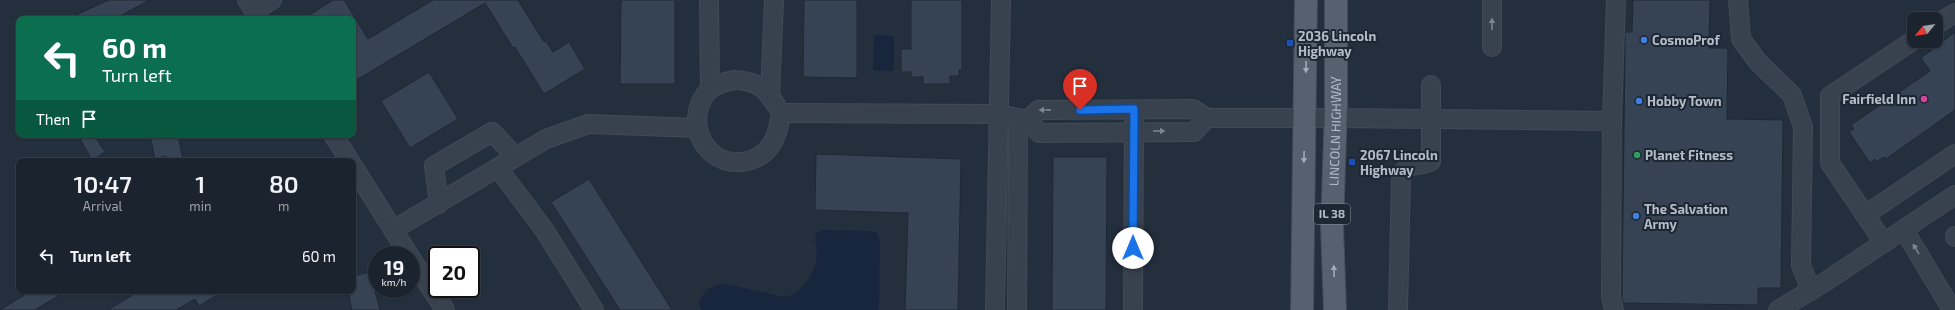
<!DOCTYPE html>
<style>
:root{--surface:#1b232e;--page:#242b36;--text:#f1f3f6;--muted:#a0a4aa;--line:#39404a}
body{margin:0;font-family:"Exo 2",sans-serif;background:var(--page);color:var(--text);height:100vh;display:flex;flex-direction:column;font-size:15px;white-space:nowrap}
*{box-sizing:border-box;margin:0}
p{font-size:13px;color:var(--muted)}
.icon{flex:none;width:22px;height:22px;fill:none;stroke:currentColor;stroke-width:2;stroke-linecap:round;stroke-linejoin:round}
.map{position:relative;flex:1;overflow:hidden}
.details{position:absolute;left:16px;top:158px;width:340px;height:136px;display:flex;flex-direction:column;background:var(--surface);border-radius:8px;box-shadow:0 1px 3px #0004,0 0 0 1px var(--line)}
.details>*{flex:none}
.banner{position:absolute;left:16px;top:16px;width:340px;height:122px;border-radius:8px;box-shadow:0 1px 3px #0004,0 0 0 1px var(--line);background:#0b6e4f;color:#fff;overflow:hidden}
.needle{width:26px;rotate:240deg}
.buttons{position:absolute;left:1907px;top:12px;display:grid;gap:8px}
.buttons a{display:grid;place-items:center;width:36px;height:36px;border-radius:8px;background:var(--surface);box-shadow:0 1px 3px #0004,0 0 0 1px var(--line);font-size:20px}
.speed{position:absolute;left:368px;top:246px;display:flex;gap:8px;font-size:20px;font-weight:700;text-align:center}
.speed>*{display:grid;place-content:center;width:52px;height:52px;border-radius:50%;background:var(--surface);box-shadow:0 1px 3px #0004,0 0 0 1px var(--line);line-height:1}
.speed small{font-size:10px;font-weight:400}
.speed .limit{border:2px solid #111;border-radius:6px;background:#fff;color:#111}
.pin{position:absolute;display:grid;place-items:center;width:34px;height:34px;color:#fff;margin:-41px -17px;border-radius:50% 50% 50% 0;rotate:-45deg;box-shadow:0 0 4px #0007}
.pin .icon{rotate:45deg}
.me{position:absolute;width:44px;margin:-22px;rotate:0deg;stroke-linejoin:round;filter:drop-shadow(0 0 3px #0008)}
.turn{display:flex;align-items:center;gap:14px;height:84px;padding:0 20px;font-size:18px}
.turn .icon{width:52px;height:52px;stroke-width:2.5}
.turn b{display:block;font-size:28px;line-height:34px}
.then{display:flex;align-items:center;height:38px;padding:0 20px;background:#0003;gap:8px;font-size:15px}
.eta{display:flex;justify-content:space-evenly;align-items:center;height:68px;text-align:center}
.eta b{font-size:24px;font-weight:600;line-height:28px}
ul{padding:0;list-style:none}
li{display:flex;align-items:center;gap:12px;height:60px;padding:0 20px}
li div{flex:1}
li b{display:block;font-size:15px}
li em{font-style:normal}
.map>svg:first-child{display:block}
.water{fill:#17263c}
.building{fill:#364354;stroke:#1f2835}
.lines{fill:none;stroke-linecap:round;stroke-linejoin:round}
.minor-casing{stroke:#414a57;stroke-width:20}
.major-casing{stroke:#414a57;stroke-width:24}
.minor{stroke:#38414e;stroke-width:18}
.major{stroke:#56606e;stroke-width:22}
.oneway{fill:#7c8592}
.oneway2{fill:#a1aab7}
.route-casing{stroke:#114b97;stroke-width:10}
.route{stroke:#1a73e8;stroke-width:7}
.shop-dot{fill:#3f7fe0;stroke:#1d2633;stroke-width:1.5}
.transit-dot{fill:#1a4fb4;stroke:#1d2633;stroke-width:1.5}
.hotel-dot{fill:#d1479c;stroke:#1d2633;stroke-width:1.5}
.leisure-dot{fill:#2e9e5b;stroke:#1d2633;stroke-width:1.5}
.labels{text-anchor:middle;stroke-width:4;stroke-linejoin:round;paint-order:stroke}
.shield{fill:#1d2633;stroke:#878f9c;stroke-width:1}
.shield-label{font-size:12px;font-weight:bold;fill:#b4bcc9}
.poi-label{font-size:13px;font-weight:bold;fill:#b4bcc9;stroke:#1d2633;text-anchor:start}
.street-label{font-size:13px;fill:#b4bcc9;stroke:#1d2633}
</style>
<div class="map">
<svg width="1955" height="310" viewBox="0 0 1955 310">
<rect width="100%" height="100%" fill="#242f3e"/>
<g class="water">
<path d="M874,35L894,36V71L873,70Z"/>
<path d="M822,230L872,231L877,233L880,241L879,310H702L699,304C703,290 711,284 726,284L784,297C803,294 815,273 817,255C817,247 814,242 816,234Z"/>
</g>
<g class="building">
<path d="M109,0H150L114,19H67Z"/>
<path d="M333,0H344L368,39L433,0H518L544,42L546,41L553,52L569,42L585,69L544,94L515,47L513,48L485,3L353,82V19H303Z"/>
<path d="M621,0H675V84H620Z"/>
<path d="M804,0H857V78L803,77Z"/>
<path d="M911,0H962V70H959V76H950V84H923V77H911V72H901V49H911Z"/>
<path d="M1633,0H1710L1709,48H1728L1727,119L1783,120L1781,288H1758V305L1623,303L1622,297L1625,48V32H1632Z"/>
<path d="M1955,32V110L1886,159L1884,157L1877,162L1875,159L1870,163L1849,132L1854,129L1851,125L1930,71L1921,58Z"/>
<path d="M429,72L458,119L410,148L381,101Z"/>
<path d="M78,135H94L105,152L92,160Z"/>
<path d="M150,135H178L183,161H167L166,156L155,159Z"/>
<path d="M816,154L961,159L958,310H905L908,213L815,210Z"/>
<path d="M1053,157H1107L1106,310H1052Z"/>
<path d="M589,179L672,310H620L551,202Z"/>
<path d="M370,272L380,310H352L348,291H353V276Z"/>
<path d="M31,291H66L35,310H0Z"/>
<path d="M139,291H223L199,306L195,299L176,310H108Z"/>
</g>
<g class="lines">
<g class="minor-casing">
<g id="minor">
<path d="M247,0L259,19"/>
<path d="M709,0L710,90"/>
<path d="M1492,0V47"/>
<path d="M1738,0L1741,39L1758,62L1792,95L1803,127L1801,265L1811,291"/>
<path d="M254,11L272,0"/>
<path d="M1936,25L1955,13"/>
<path d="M734,80C762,81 767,91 781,113C779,124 778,135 771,145C758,165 726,168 710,151C693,135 693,107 709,90C716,84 725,82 734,80Z"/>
<path d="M770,95L774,0"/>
<path d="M781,113L998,114L1028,120L1039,133L1194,132L1207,118"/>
<path d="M1028,120L1038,110L1193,109L1207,118H1335L1612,121L1611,296L1614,310"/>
<path d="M1612,121L1616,0"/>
<path d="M333,135L350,161"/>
<path d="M353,166L409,255"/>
<path d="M498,168L545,231L594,310"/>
<path d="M439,204L434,166L492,132L516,157"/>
<path d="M1865,215L1955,154"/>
<path d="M393,230L546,139L588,124L697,128"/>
<path d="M1904,230L1952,310"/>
<path d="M1955,236V237"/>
<path d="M1884,243L1830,163V96L1914,40"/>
<path d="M411,258L445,310"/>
<path d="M995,310L1001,0"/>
<path d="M1017,310L1018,118"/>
<path d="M1133,310L1134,119"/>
<path d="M1398,310L1401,178C1404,161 1420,168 1431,161V85"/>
<path d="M1778,310L1825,282L1955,195"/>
</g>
</g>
<g class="major-casing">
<g id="major">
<path d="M1302,310L1306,0"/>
<path id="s1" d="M1335,310L1332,227L1336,107V0"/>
</g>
</g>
<use href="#minor" class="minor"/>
<use href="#major" class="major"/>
</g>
<defs><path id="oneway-solid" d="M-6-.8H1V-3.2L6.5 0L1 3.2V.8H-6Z"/></defs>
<g class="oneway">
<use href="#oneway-solid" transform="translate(1492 24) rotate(-90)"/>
<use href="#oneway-solid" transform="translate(1045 110) rotate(179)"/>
<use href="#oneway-solid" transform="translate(1159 131)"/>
<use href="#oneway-solid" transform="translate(1916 249) rotate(-121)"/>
</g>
<g class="oneway2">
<use href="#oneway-solid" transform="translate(1306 67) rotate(91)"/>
<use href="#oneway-solid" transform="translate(1304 157) rotate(91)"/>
<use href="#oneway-solid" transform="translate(1334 271) rotate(-92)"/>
</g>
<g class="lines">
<g class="route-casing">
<path id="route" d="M1080,110L1134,109L1133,248"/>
</g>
<use href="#route" class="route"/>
</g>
<g class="shop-dot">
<circle cx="1644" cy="40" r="4"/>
<circle cx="1639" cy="101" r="4"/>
<circle cx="1636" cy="216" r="4"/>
</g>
<g class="transit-dot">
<rect x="1286" y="39" width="8" height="8" rx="2"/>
<rect x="1348" y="158" width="8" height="8" rx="2"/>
</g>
<circle class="hotel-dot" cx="1924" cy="99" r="4"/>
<circle class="leisure-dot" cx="1637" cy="155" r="4"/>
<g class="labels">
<rect class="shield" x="1314" y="204" width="36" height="20" rx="3"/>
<g class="shield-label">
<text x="1332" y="218">IL 38</text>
</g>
<g class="poi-label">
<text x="1298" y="41">2036 Lincoln<tspan x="1298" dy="15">Highway</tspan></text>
<text x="1652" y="45">CosmoProf</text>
<text x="1916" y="104" text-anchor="end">Fairfield Inn</text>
<text x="1647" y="106">Hobby Town</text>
<text x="1360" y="160">2067 Lincoln<tspan x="1360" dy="15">Highway</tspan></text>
<text x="1645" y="160">Planet Fitness</text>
<text x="1644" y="214">The Salvation<tspan x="1644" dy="15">Army</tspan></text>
</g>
<g class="street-label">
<text dy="5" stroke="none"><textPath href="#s1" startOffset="179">LINCOLN HIGHWAY</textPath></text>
</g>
</g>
</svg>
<div class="buttons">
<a><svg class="needle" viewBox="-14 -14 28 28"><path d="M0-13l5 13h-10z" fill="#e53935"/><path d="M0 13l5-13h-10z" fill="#a0a4aa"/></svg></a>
</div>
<div class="speed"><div>19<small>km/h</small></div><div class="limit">20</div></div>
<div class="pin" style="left:1080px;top:110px;background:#d93025"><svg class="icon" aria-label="arrive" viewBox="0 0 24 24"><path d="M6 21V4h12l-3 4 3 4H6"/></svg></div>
<svg class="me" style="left:1133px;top:248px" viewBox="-20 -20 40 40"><circle r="19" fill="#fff"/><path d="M0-13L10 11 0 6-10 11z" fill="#1a73e8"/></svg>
<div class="banner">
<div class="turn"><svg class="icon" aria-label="left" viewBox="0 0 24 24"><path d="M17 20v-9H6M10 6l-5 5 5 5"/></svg><div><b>60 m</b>Turn left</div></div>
<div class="then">Then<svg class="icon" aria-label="arrive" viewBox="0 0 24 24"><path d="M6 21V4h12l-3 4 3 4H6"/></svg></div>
</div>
<section class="details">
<div class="eta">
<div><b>10:47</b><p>Arrival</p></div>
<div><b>1</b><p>min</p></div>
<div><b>80</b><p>m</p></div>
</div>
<ul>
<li><svg class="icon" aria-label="left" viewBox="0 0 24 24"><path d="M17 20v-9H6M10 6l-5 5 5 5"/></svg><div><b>Turn left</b></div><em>60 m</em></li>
</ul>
</section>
</div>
